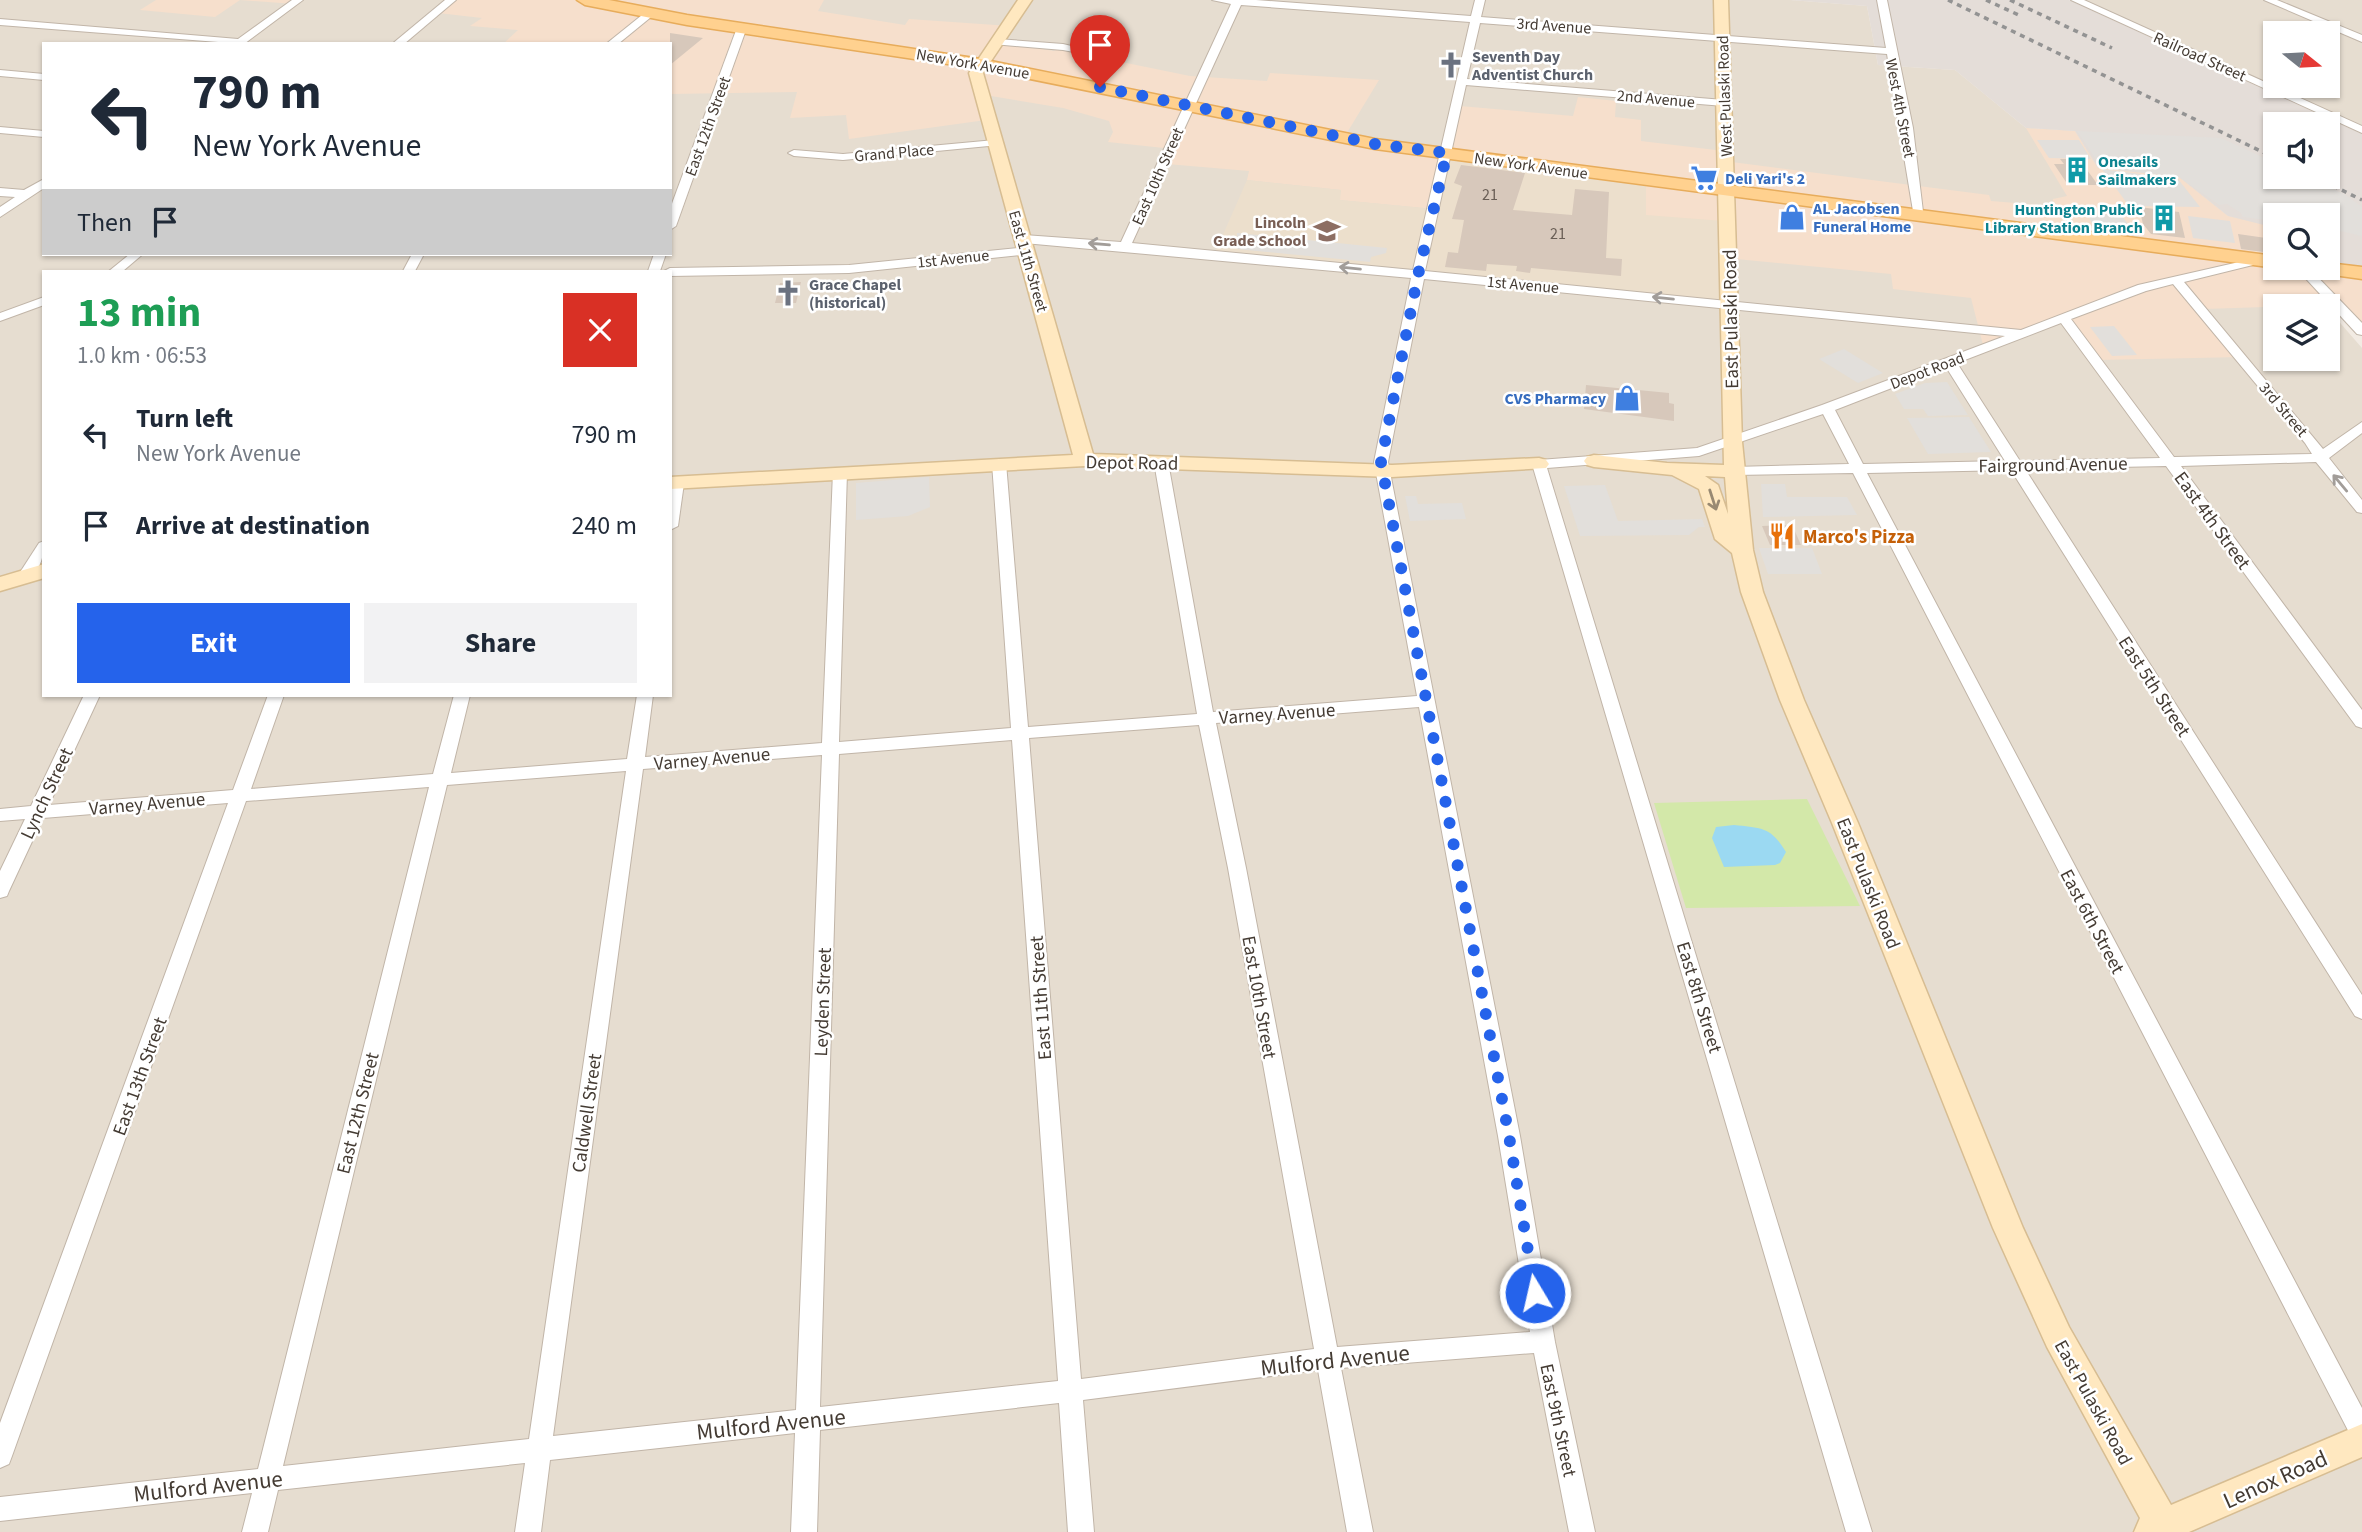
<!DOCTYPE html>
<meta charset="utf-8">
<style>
:root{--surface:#fff;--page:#f2f2f3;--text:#1f2937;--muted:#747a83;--accent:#2563eb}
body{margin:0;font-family:"Source Sans 3",sans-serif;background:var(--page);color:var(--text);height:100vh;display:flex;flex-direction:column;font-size:26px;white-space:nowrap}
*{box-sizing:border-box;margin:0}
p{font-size:23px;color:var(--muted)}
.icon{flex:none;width:38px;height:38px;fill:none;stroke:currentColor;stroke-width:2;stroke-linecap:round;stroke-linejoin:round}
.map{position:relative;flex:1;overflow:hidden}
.drawer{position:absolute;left:42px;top:270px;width:630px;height:427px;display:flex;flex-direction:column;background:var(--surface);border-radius:0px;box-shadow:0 2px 5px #0004}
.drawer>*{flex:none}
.hud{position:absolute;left:42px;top:42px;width:630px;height:214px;border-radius:0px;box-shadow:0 2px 5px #0004;background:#fff;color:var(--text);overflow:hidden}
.needle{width:46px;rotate:108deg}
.tools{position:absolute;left:2263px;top:21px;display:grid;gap:14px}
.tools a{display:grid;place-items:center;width:77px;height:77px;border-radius:0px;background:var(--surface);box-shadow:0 2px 5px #0004;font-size:35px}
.pin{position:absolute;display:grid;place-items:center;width:60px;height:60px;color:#fff;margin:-72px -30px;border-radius:50% 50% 50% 0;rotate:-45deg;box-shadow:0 0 7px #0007}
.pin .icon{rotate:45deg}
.me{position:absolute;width:77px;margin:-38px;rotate:351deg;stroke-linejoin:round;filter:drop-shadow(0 0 5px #0008)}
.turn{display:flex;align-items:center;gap:24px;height:147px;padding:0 35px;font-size:32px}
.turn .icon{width:91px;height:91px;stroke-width:2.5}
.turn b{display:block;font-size:49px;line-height:60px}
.then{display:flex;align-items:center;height:66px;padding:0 35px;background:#0003;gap:14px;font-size:26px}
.round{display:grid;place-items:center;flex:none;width:74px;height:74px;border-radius:0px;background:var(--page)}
.overview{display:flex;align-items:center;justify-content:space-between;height:119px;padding:0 35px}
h1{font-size:42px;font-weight:700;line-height:52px;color:#1e9e55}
.button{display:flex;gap:14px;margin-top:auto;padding:14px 35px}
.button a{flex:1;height:80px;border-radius:0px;background:var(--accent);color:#fff;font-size:28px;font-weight:700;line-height:80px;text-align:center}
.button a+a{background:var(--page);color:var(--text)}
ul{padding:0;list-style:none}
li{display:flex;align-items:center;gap:21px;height:91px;padding:0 35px}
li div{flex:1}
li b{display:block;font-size:26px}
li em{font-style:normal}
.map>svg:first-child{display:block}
.residential{fill:#e6ddd0;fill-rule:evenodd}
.commercial{fill:#f6dfcc}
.industrial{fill:#e4ddd8;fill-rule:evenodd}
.education{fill:#ecdfcc}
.green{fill:#d3e8a9}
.parking{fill:#e2dfdb}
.water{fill:#9bd9f2}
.building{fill:#d7c8bb}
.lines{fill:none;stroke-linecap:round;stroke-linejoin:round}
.street-casing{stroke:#c1b5a8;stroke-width:2}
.secondary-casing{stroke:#d7bd92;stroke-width:3}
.primary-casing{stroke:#e7ac5b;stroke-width:3}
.street{fill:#fff;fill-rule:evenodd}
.secondary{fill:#ffe8c0;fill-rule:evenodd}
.primary{fill:#ffd18f;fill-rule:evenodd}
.rail{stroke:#939393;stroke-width:3.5;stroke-dasharray:5 5;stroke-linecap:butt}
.oneway{stroke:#a29d99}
.oneway2{stroke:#988972}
.route{stroke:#2563eb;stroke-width:12;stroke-dasharray:0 21.6}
.labels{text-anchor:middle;stroke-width:5;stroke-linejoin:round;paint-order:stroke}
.far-street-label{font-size:16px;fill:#443b33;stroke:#fff}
.far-worship-label{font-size:16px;font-weight:bold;fill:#5b616d;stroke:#fff;text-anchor:start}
.far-culture-label{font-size:16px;font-weight:bold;fill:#0d838f;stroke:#fff;text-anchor:start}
.far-shop-label{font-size:16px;font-weight:bold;fill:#366cbe;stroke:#fff;text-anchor:start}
.number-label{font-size:16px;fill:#695e55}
.far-education-label{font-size:16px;font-weight:bold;fill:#785e54;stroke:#fff;text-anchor:end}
.street-label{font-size:19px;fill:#443b33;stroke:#fff}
.food-label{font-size:19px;font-weight:bold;fill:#c56008;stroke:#fff;text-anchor:start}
.near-street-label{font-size:23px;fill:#443b33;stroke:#fff}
</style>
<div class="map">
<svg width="2362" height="1532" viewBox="0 0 2362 1532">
<rect width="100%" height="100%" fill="#f2ebe3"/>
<g class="residential">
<path d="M0,0H1790L1867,6L1878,65L1955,70L2026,128L2075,131L2098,168L2179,177L2228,216L2268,226L2275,268L2294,273L2325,306H2275V359H2328V309L2362,348V1532H0ZM44,44H670V254H44ZM44,271H670V695H44Z"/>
<path d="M2083,0H2362V126ZM2275,33H2328V86H2275Z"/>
</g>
<g class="commercial">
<path d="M156,0H301L295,4L240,0L215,17L140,10Z"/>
<path d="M454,0H824L818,11L905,25L909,19L1010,26L999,42L1054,51L1058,49L1190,76L1267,81L1270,73L1379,80L1345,136L1447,152L1460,106L1573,116L1578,97L1616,101L1615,117L1641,120V141L1724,151V161L1989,195L1991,201L2052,206L2053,199L2067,196L2026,128L2075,131L2098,168L2179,177L2228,216L2275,226V268H2328V230L2352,265L2362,267V332L2333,303L2263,299L2266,307L2203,309L2243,357L2097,360L2063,315L1983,345L1971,298L1893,289L1891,274L1726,258L1646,215V182L1434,209L1339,200L1341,190L1247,180L1249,171L1167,164L1173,149L1108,142L1113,132L1109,121L1063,108L979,94L986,120L849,139L846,115L790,118L797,92L670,94V44H503L518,30L470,26L482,18L438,13Z"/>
</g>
<path class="industrial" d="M1790,0H2069L2362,134V267L2328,262V215H2275V238L2268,226L2228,216L2179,177L2098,168L2075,131L2026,128L1955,70L1878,65L1867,6ZM2275,124H2328V177H2275Z"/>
<path class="education" d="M1448,154L1646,182V215L1724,221L1729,304L1215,253L1247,180L1341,190L1340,200L1434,209Z"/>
<path class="green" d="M1807,799L1860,906L1686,908L1654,803Z"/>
<g class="parking">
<path d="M2077,131L2221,138L2275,163V177H2305L2344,194L2362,207V236L2328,228V215H2275V221L2243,217L2241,213L2227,204L2219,205L2179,177L2101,167Z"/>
<path d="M2037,140H2079L2091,159L2049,158Z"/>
<path d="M2102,169L2178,179L2200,207L2129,206Z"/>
<path d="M2088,214L2121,215L2139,238L2095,232Z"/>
<path d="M2188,216L2230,221L2235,243L2193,238Z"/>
<path d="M1237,233L1387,248L1386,253L1371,257L1370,262L1237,249Z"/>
<path d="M2114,326L2137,355L2112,356L2090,327Z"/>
<path d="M1844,349L1883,373L1858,383L1819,359Z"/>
<path d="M1947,382L1968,415L1928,416L1923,409H1904L1895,394L1925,383Z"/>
<path d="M1969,417L1991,452L1928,454L1907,418Z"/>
<path d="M929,477L930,507L908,516L856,520V483Z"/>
<path d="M1761,484H1785L1787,497H1847L1857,515L1763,517Z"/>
<path d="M1605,485L1618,521L1702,519L1705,527H1699L1689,535L1580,536L1564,486Z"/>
<path d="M1405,496H1416L1418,504L1462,503L1466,519L1410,521Z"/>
<path d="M1759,548H1812L1822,574H1768Z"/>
</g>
<path class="water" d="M1734,825C1762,828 1771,827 1786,852L1780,863L1775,865L1724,867L1712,838L1716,827Z"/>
<g class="building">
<path d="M670,33L703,38L670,65Z"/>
<path d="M2060,159H2079L2098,185H2068L2054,164H2064Z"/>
<path d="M1461,165L1525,173L1513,210L1572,215L1575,189L1609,192L1606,258L1622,259L1621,276L1531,268L1530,273L1516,271L1517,266L1487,264L1486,271L1445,267L1448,252L1458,253L1464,220L1452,219L1462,186L1454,183Z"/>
<path d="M2139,207L2179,212L2185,238L2151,234L2143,224Z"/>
<path d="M2238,234L2266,238L2271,253L2241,249Z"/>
<path d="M801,282L796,303H775L780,283Z"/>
<path d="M1586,385L1669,393V403L1674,404V421L1584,409Z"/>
<path d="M1789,525L1793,527L1801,545H1770L1762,526Z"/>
</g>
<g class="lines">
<g class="street-casing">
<g id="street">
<path d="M292,0H303L244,44L0,25V19L238,39Z"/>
<path d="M445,0H456L404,44H392Z"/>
<path d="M1212,0H1256L1471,16L1475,0H1485L1481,17L1886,48L1877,0H1887L1913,128L1924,220L1914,217L1887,54L1480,23L1467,79L1724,100L1729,103L1724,106L1466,85L1425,271L2021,330L2138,285L2261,257V263L2184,282L2323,449L2362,422V433L2329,458L2362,500V513L2357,512L2316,462L2181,466L2362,710V728L2356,726L2166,466L2025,469L2362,995V1019L2355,1016L2011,470L1867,473L2362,1408V1443L2353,1440L1853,473L1734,475L1727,471L1734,467L1849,464L1823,414L1699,456L1547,468L1872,1532H1846L1532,464L1539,460L1697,448L1822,405L2005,336L1424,279L1388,462L1520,1136L1555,1342L1595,1532H1569L1534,1353L1341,1368L1373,1532H1347L1318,1370L1083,1400L1094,1532H1068L1059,1403L820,1430L817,1532H791L795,1433L550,1460L541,1532H515L525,1463L278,1490L268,1532H242L252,1493L0,1521V1497L258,1469L429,787L246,801L12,1456L9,1464L0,1468V1423L228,803L43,818L9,891L7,896L0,898V871L25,819L0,821V809L31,806L84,695H100L49,805L233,790L268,695H284L251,789L433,774L454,695H470L451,773L627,759L637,695H653L645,757L822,743L833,472L840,468L847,472L839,742L1011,728L992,463L999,459L1006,463L1028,727L1197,714L1154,462L1161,458L1168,462L1213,712L1417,696L1374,462L1411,278L1024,243L1018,239L1024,235L1121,242L1231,4ZM1241,5L1470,22L1413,270L1132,243ZM2173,284L2305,443L2312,454L2174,457L2071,319L2146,291ZM2061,323L2160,458L2020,461L1957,363ZM1946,367L2005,461L1863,464L1835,410ZM1419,707L1498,1136L1530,1332L1337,1347L1246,868L1216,723ZM1199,725L1228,868L1314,1349L1081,1379L1029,738ZM1012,740L1058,1381L820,1407L839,754ZM822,755L796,1410L553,1436L643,769ZM626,771L529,1439L283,1466L447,785Z"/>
<path d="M2071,0H2084L2362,126V133Z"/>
<path d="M2264,0H2277L2362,35V42Z"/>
<path d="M647,11L656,13L618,44H606Z"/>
<path d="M738,25L747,27L676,226L670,230V209Z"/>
<path d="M997,39L1063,44L1105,54L1100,57L1063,50L993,44V40Z"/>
<path d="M0,70L44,74V80L0,76Z"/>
<path d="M0,127L44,131V137L0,133Z"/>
<path d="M995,140L1001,143L999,145L843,160L794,156L788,153L794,150L843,154Z"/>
<path d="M44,179V188L0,217V207L15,197L0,196V188L24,190Z"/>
<path d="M1027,247L1033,251L1031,254L849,273L670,276V271H664L670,268L849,265Z"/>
<path d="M130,254H143L123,271H109Z"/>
<path d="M412,254H424L415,271H403Z"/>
<path d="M654,254H666L660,271H648Z"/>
<path d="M2296,268H2309L2362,323V335L2357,334Z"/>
<path d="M44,297V305L0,321V313Z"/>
<path d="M677,479L684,483L678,526L670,530V482Z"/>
<path d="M44,541C44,558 40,566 31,580H19L17,577L39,543Z"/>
</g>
</g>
<g class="secondary-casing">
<g id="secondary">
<path d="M1018,0H1032L983,73L1093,454L1392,465L1539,458L1546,460L1549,464L1546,468L1392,477L1085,466L670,489V477L1073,455L969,73Z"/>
<path d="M1714,0H1728L1742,442L1753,550L1763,592L1804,700L1858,823L2023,1228L2069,1327L2171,1505L2362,1424V1457L2189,1532H2134L2140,1518L2047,1347L1993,1228L1832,823L1780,700L1741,592L1732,553L1715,539L1699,489L1672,475L1594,467L1587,465L1584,461L1587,457L1594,455L1667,463L1724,465ZM1705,476L1725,477L1728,514L1718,485Z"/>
<path d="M44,564V578L0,591V577Z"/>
</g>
</g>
<g class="primary-casing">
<g id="primary">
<path d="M577,0H609L687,15L981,59L1375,139L2275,256L2276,268L1375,149L981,69L687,25L585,5Z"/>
<path d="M2328,263L2362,267V279L2312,272L2309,268H2328Z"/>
</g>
</g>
<use href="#street" class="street"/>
<use href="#secondary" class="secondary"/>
<use href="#primary" class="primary"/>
<g class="rail">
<path d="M1948,0L2275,158"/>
<path d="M1986,0L2021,16"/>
<path d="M2010,0L2112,48"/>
<path d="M2315,177L2362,200"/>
</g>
</g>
<defs><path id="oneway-shaft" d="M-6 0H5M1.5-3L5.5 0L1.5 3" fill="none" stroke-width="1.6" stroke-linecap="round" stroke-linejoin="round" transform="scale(1.75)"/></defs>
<g class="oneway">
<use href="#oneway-shaft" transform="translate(1099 244) rotate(-175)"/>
<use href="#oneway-shaft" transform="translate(1350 268) rotate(-174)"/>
<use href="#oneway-shaft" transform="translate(1663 298) rotate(-174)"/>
<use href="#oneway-shaft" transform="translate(2340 483) rotate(-130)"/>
</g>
<use class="oneway2" href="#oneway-shaft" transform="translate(1713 500) rotate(72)"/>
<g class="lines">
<path class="route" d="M1100,87L1375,144L1447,153L1418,275L1381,462L1509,1136L1535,1293"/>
</g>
<defs>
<g id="church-bare" transform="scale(2.1)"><path d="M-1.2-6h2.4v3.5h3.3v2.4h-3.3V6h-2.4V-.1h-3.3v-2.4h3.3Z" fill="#6b7280" stroke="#fff" stroke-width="2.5" paint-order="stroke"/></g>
<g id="building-bare" transform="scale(2.1)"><path d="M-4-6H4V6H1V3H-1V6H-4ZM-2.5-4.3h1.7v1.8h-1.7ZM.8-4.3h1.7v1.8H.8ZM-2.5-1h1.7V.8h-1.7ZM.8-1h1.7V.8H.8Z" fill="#0f9aa8" stroke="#fff" stroke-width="2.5" paint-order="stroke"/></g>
<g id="supermarket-bare" transform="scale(2.1)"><path d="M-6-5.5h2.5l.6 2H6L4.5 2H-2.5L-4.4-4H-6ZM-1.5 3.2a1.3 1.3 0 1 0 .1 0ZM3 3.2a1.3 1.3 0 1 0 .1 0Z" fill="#3f7fe0" stroke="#fff" stroke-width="2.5" paint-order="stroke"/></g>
<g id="shop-bare" transform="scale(2.1)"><path d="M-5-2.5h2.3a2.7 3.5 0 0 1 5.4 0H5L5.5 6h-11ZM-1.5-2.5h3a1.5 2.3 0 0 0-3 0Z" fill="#3f7fe0" stroke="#fff" stroke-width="2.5" paint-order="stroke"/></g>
<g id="school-bare" transform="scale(2.1)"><path d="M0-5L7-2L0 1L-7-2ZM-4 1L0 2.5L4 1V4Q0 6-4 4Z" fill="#8d6e63" stroke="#fff" stroke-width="2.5" paint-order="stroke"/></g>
<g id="restaurant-bare" transform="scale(2.1)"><path d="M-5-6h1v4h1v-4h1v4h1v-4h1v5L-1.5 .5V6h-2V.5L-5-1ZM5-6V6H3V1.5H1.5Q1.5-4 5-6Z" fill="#e8710a" stroke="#fff" stroke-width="2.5" paint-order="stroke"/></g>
</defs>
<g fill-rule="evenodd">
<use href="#church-bare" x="1451" y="65"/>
<use href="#building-bare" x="2077" y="170"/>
<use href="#supermarket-bare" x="1704" y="178"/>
<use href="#shop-bare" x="1792" y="217"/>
<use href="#building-bare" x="2164" y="218"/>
<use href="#school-bare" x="1327" y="231"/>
<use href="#church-bare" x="788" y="293"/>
<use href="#shop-bare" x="1627" y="398"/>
<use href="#restaurant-bare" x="1782" y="536"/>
</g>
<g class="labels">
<g class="far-street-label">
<text transform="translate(1554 25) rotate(4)" y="6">3rd Avenue</text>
<text transform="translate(2200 56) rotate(24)" y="6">Railroad Street</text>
<text transform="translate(973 63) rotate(10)" y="6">New York Avenue</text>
<text transform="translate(1724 96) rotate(-92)" y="6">West Pulaski Road</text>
<text transform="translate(1656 98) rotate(5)" y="6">2nd Avenue</text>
<text transform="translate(1901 108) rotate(79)" y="6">West 4th Street</text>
<text transform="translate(707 126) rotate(-70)" y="6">East 12th Street</text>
<text transform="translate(894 152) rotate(-5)" y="6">Grand Place</text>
<text transform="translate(1531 165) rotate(8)" y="6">New York Avenue</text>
<text transform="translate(1157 176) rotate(-66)" y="6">East 10th Street</text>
<text transform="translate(953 258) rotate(-6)" y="6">1st Avenue</text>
<text transform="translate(1029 261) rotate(74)" y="6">East 11th Street</text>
<text transform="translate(1523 284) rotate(5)" y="6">1st Avenue</text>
<text transform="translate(1927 370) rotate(-21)" y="6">Depot Road</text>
<text transform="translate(2284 409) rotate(50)" y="6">3rd Street</text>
</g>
<g class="far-worship-label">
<text x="1472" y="62">Seventh Day<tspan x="1472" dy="18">Adventist Church</tspan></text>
<text x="809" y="290">Grace Chapel<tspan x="809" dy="18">(historical)</tspan></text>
</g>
<g class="far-culture-label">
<text x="2098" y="167">Onesails<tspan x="2098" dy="18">Sailmakers</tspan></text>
<text x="2143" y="215" text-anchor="end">Huntington Public<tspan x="2143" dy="18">Library Station Branch</tspan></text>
</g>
<g class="far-shop-label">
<text x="1725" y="184">Deli Yari's 2</text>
<text x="1813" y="214">AL Jacobsen<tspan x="1813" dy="18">Funeral Home</tspan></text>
<text x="1606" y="404" text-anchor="end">CVS Pharmacy</text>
</g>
<g class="number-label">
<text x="1490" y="200">21</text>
<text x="1558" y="239">21</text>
</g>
<g class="far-education-label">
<text x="1306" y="228">Lincoln<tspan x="1306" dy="18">Grade School</tspan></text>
</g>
<g class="street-label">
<text transform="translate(1730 319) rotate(-91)" y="7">East Pulaski Road</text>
<text transform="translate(1132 462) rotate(1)" y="7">Depot Road</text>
<text transform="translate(2053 464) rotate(-1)" y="7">Fairground Avenue</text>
<text transform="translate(2213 520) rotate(54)" y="7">East 4th Street</text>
<text transform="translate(2155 686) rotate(57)" y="7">East 5th Street</text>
<text transform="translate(1277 713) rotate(-4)" y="7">Varney Avenue</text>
<text transform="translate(712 758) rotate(-5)" y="7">Varney Avenue</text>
<text transform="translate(46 793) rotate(-65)" y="7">Lynch Street</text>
<text transform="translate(147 803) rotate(-5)" y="7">Varney Avenue</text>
<text transform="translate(1869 883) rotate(68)" y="7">East Pulaski Road</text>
<text transform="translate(2093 921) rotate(62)" y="7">East 6th Street</text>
<text transform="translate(1260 997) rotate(80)" y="7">East 10th Street</text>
<text transform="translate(1700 997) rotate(73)" y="7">East 8th Street</text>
<text transform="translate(1040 998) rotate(-94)" y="7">East 11th Street</text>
<text transform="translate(822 1002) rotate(-88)" y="7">Leyden Street</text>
<text transform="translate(139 1076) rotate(-70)" y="7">East 13th Street</text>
<text transform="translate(357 1113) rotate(-76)" y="7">East 12th Street</text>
<text transform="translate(586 1113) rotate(-82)" y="7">Caldwell Street</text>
<text transform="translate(2094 1402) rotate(61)" y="7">East Pulaski Road</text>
<text transform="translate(1559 1420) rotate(78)" y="7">East 9th Street</text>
</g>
<g class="food-label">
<text x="1803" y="543">Marco's Pizza</text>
</g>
<g class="near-street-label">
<text transform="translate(1335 1360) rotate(-6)" y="8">Mulford Avenue</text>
<text transform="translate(771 1424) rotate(-6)" y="8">Mulford Avenue</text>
<text transform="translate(2275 1479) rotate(-24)" y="8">Lenox Road</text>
<text transform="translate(208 1486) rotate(-6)" y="8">Mulford Avenue</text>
</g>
</g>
</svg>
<div class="tools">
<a><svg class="needle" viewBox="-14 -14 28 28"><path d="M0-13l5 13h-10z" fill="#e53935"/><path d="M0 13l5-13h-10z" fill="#747a83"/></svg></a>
<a><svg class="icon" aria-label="sound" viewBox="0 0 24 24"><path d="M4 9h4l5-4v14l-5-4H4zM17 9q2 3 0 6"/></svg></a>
<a><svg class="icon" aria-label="search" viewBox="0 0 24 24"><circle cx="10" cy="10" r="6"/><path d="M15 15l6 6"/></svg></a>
<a><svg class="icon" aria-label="layers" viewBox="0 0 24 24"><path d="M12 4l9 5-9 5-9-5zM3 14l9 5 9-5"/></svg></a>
</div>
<div class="pin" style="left:1100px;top:87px;background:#d93025"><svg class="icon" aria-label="arrive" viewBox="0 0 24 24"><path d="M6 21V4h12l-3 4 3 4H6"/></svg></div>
<svg class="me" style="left:1535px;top:1293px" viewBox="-20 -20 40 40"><circle r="17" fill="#2563eb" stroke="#fff" stroke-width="3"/><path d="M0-11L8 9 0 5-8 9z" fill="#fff"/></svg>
<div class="hud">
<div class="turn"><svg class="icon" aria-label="left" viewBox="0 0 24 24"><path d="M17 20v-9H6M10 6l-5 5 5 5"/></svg><div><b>790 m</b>New York Avenue</div></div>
<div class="then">Then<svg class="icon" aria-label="arrive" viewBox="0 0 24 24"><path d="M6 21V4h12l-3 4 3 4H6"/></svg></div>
</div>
<section class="drawer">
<div class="overview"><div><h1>13 min</h1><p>1.0 km · 06:53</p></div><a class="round" style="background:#d93025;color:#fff"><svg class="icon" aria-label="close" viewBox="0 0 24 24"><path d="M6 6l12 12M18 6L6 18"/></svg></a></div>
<ul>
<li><svg class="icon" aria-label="left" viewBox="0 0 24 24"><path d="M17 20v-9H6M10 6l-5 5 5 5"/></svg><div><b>Turn left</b><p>New York Avenue</p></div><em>790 m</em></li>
<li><svg class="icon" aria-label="arrive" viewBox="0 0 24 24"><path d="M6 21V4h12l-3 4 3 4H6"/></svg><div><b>Arrive at destination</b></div><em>240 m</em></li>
</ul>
<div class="button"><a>Exit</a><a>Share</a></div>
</section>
</div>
